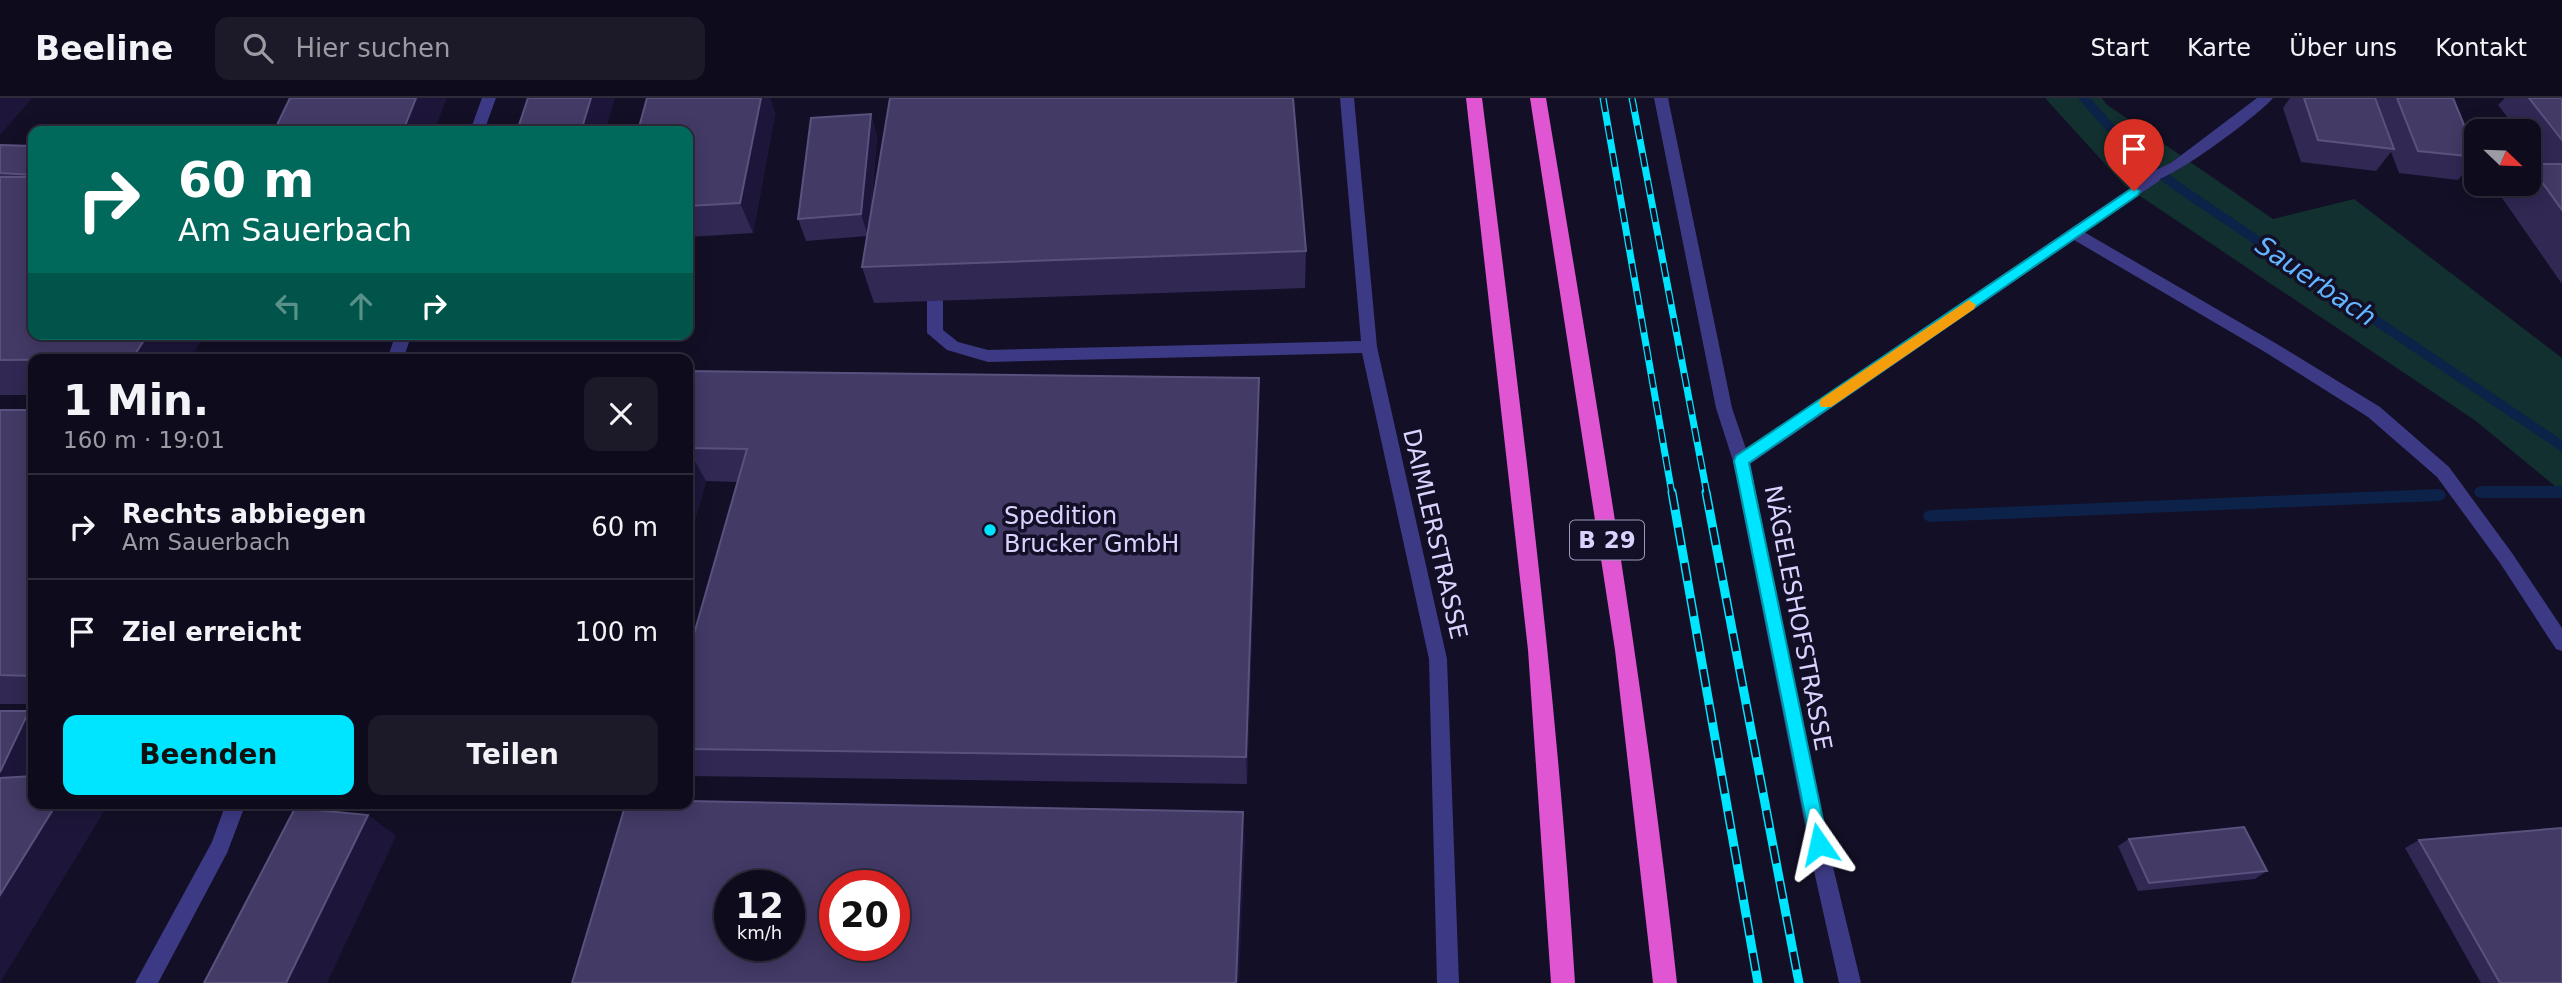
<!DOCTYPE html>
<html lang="de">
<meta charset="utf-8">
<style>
:root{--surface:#0e0b1c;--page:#1c1929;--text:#f1f3f6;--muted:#9b9ba3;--line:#2e2b3b;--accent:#00e5ff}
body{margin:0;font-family:"DejaVu Sans",sans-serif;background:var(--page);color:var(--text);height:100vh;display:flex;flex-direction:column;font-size:26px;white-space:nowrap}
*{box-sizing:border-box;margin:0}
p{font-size:23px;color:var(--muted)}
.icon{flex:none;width:38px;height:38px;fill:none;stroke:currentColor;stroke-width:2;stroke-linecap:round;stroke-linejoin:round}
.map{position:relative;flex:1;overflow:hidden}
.details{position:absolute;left:28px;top:256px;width:665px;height:455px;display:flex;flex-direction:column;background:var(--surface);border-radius:14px;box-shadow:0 4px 18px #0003,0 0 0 2px var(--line)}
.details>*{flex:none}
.banner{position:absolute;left:28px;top:28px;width:665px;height:214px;border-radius:14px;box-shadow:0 4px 18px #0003,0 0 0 2px var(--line);background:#00695c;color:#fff;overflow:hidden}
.needle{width:46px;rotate:113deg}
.tools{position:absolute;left:2464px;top:21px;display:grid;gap:14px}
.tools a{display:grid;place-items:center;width:77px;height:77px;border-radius:14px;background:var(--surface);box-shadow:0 4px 18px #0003,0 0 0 2px var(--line);font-size:35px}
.speed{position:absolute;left:714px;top:772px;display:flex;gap:14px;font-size:35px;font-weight:700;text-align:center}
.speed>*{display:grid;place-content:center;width:91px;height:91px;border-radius:50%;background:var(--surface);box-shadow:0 4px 18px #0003,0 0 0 2px var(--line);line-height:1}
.speed small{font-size:18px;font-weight:400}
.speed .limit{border:10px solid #d22;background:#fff;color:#111}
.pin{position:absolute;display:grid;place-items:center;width:60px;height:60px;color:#fff;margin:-72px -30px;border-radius:50% 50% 50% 0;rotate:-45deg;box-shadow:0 0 7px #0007}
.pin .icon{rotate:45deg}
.me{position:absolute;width:77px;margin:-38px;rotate:349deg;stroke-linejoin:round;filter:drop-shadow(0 0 5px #0008)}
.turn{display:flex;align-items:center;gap:24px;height:147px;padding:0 35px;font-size:32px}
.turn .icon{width:91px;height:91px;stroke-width:2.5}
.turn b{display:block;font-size:49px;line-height:60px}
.lanes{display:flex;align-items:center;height:66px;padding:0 35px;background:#0003;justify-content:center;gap:35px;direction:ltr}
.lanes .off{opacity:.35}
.round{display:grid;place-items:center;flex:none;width:74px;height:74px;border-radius:14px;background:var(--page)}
.headline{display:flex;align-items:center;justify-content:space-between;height:119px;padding:0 35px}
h1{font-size:42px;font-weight:800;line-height:52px}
.primary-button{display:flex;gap:14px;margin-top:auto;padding:14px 35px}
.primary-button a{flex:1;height:80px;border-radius:14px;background:var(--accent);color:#111;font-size:28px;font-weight:800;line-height:80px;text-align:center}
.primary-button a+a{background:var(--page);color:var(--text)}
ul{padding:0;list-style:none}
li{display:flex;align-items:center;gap:21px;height:105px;padding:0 35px;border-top:2px solid var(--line)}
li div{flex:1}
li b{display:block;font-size:26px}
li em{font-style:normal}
header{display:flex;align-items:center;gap:42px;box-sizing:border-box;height:98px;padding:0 35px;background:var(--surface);border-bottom:2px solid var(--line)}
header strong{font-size:33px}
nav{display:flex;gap:38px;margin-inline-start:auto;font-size:24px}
.search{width:490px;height:63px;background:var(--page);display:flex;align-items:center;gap:18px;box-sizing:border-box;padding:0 24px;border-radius:14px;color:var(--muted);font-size:26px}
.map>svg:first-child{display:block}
.green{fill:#12302f}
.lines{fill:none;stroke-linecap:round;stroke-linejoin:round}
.stream{fill:#0c2248;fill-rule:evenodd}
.service{fill:#3d3a85;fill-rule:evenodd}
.minor{fill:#3d3a85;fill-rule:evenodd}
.trunk{fill:#e055d1;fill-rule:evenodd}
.rail-far1-casing{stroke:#00e5ff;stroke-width:7}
.rail-casing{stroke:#00e5ff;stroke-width:9}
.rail-far1{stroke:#130f26;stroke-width:4.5;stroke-dasharray:14;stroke-linecap:butt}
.rail{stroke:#130f26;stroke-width:6;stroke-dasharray:18;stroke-linecap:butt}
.wall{fill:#312854}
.shaded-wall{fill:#1d163a}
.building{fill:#433a66;stroke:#5a527e;stroke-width:2;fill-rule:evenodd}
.route{fill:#00e5ff;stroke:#0095a6;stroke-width:2}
.slow{fill:#f59e0b}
.poi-dot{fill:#00e5ff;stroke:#130f26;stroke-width:2.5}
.labels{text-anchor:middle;stroke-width:7;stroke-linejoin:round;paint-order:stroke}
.shield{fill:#130f26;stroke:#9e99be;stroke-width:2}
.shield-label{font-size:23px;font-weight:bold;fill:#d9d4ff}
.poi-label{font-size:24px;fill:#d9d4ff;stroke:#130f26;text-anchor:start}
.street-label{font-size:24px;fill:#d9d4ff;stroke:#130f26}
.water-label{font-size:26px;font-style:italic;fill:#62b6ff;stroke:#130f26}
</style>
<header>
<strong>Beeline</strong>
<div class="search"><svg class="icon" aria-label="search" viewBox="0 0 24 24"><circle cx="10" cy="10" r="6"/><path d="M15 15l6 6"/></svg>Hier suchen</div>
<nav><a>Start</a><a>Karte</a><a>Über uns</a><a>Kontakt</a></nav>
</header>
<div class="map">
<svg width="2562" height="885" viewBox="0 0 2562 885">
<rect width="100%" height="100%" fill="#130f26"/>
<path class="green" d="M2045,0H2102L2106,6L2273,121L2354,101L2562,260V394L2476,323L2125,88Z"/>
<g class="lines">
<g class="stream">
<path d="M2078,0H2090L2135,50L2182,86L2562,342V354L2174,92L2127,56Z"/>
<path d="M2481,388H2562V400H2481L2476,398L2474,394L2476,390Z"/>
<path d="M2439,391L2444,393L2446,397L2444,401L2439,403L1930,424L1925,422L1923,418L1925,414L1930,412Z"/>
</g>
<g class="service">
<path d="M1340,0H1354L1377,249L1447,561L1459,885H1437L1429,561L1362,255L988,264L947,252L927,235V203L935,197L943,203V232L958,244L988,252L1361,243Z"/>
<path d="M1654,0H1668L1732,310L1746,351L2154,74L2161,79L2159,83L2084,134L2277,246L2380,309L2449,369L2512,455L2562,530V553L2556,551L2500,465L2437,379L2368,319L2265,254L2074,142L1750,366L1834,773L1861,885H1839L1814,773L1733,363L1716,310Z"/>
</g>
<g class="minor">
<path d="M482,0H496L484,33H470Z"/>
<path d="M2257,0H2273C2260,16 2166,87 2149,83L2147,79L2149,75L2171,65Z"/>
<path d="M396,236H412L403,261H387Z"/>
<path d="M226,705H246L227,755L158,885H135L212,744Z"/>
</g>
<g class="trunk">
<path d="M1466,0H1482C1519,295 1557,588 1575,885H1551L1528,552Z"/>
<path d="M1530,0H1546C1595,294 1645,588 1677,885H1653L1615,552Z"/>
</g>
<g class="rail-far1-casing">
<g id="rail-far1">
<path d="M1603,0L1672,396"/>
<path d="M1632,0L1707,396"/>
</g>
</g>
<g class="rail-casing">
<g id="rail">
<path d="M1672,394L1758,885"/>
<path d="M1706,394L1799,885"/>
</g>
</g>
<use href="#rail-far1" class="rail-far1"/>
<use href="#rail" class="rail"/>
</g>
<g class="wall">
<path d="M647,0H770L775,16L753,135L688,139V33Z"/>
<path d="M2290,0H2453L2476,56V61L2458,82L2399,75L2391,54L2376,73L2301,64L2283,10Z"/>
<path d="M2505,0H2562V186L2500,97L2511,86H2529V66H2542L2529,48V33H2518L2498,7Z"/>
<path d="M871,16L877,39L870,124L1306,153L1305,190L874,205L862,169L867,138L806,143L798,121Z"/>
<path d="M0,47L33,48V297H0Z"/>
<path d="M688,273L1259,280V315L1247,686L688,678V557L738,384L706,383L688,446Z"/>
<rect x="0" y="312" width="33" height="294"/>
<path d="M2129,741L2267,773L2255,781L2138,793L2118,748Z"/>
<path d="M2419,742L2562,885H2481L2405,750Z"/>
</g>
<g class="shaded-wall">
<path d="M0,0H32L0,37Z"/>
<path d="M416,0H447L434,33H403Z"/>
<path d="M591,0H615L605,33H581Z"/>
<path d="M761,0H770L775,16L753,135L740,105Z"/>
<path d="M871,16L877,39L868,138L861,116Z"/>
<path d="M148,236H205L190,261H132Z"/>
<path d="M1259,280V315L1247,686L1246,659Z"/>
<path d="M688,351L706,383L688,446Z"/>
<path d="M29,613L33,616V701L0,682V674Z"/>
<path d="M57,705H109L0,885V797Z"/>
<path d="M1243,714L1245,744L1239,885H1236Z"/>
<path d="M368,717L396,738L327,885H286Z"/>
</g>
<g class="building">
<path d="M290,0H416L403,33H274Z"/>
<path d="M528,0H591L581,33H517Z"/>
<path d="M647,0H761L740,105L688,108V33H638Z"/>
<path d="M890,0H1293L1306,153L862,169Z"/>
<path d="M2304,0H2375L2394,51L2318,42Z"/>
<path d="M2397,0H2453L2476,56V59L2418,53Z"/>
<path d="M2529,0H2562V42Z"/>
<path d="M871,16L861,116L798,121L811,20Z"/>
<path d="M0,47L33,48V77L0,75Z"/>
<path d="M2529,66H2562V112Z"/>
<path d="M0,79H33V236H148L132,261L0,262Z"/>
<path d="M688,273L1259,280L1246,659L688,651V557L747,351L688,350Z"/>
<path d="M0,312H33V578L0,577Z"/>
<path d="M0,613H29L0,674Z"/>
<path d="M33,678V705H57L0,797V680Z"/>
<path d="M688,703L1243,714L1236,885H572L626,705H688ZM730,788H789V847H730ZM835,788H894V847H835Z"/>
<path d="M295,710L368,717L286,885H204Z"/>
<path d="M2244,729L2267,773L2149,785L2129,741Z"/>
<path d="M2562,730V885H2500L2419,742Z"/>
</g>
<path class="route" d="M2134,89L2140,93L2138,97L1749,365L1828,746L1825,752L1819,755L1812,752L1734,363L1736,358Z"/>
<path class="slow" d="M1969,202L1976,207L1974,211L1831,309H1821L1819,305L1821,301Z"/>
<circle class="poi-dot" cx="990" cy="432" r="7"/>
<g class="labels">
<rect class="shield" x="1570" y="422.5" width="74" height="39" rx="5"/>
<g class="shield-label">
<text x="1607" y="450">B 29</text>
</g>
<g class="poi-label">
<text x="1004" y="426">Spedition<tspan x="1004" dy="28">Brucker GmbH</tspan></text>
</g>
<g class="street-label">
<text transform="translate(1435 436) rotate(77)" y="8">DAIMLERSTRASSE</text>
<text transform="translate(1798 520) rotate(79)" y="8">NÄGELESHOFSTRASSE</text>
</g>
<g class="water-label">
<text transform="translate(2316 183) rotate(34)" y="9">Sauerbach</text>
</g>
</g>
</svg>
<div class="tools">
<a><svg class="needle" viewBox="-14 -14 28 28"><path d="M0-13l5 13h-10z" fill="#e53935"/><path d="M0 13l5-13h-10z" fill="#9b9ba3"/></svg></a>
</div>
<div class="speed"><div>12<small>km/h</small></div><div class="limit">20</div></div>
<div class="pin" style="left:2134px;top:93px;background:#d93025"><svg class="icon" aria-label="arrive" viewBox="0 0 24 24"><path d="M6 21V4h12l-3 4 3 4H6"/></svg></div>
<svg class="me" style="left:1819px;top:746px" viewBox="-20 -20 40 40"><path d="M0-17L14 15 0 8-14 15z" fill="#00e5ff" stroke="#fff" stroke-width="4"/></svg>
<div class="banner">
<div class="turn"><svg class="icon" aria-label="right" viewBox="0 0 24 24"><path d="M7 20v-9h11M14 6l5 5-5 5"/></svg><div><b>60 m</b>Am Sauerbach</div></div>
<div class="lanes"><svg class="icon off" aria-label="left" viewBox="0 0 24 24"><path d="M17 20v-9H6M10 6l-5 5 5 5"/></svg><svg class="icon off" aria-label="ahead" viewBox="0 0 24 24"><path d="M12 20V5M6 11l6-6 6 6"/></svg><svg class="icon" aria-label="right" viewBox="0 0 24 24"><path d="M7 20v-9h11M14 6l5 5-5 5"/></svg></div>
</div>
<section class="details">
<div class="headline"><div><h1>1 Min.</h1><p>160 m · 19:01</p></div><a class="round"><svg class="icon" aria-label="close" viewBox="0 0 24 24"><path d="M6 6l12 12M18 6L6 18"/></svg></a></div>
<ul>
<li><svg class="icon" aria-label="right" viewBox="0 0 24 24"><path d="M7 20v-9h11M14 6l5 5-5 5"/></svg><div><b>Rechts abbiegen</b><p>Am Sauerbach</p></div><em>60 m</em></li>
<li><svg class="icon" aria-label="arrive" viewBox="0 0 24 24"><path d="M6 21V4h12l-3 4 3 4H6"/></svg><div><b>Ziel erreicht</b></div><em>100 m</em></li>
</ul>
<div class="primary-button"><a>Beenden</a><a>Teilen</a></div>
</section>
</div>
